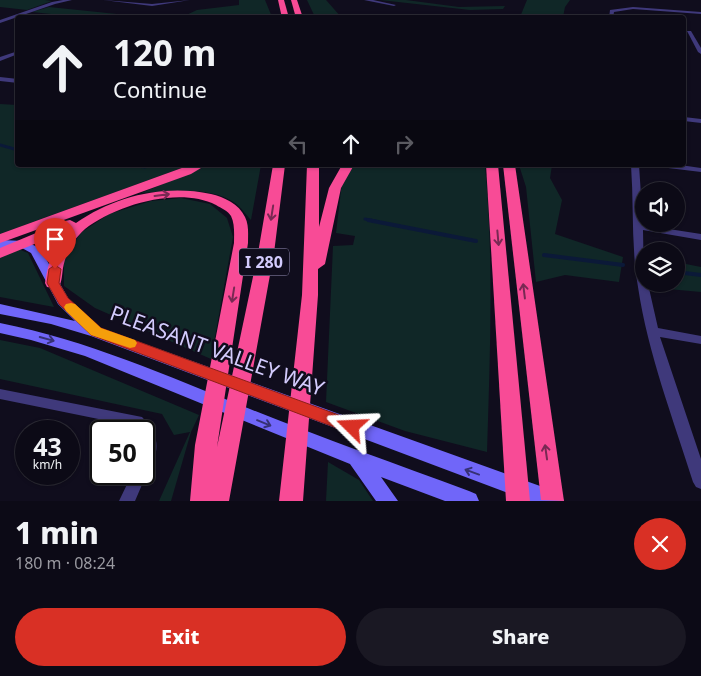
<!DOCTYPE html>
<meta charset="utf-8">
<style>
:root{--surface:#0c0a16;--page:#1a1823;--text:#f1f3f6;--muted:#9a9aa1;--line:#2c2b35;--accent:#d93025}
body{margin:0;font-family:"Noto Sans",sans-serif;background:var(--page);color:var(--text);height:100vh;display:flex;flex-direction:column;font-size:19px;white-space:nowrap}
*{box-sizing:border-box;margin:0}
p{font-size:16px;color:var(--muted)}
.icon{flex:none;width:28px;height:28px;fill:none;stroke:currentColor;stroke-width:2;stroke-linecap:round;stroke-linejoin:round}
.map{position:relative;height:501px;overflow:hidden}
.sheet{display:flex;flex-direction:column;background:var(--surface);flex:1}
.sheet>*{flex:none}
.guide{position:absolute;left:15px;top:15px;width:671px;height:152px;border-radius:5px;box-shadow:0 1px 4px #0004,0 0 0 1px var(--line);background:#0c0a16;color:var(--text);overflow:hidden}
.buttons{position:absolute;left:635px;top:182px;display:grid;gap:10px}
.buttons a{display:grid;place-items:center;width:50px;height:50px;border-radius:50%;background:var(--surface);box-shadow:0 1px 4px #0004,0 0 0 1px var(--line);font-size:25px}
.speed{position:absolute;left:15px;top:420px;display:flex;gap:10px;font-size:25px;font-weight:700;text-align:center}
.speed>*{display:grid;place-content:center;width:65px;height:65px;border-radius:50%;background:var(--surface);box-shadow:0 1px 4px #0004,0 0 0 1px var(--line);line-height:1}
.speed small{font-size:12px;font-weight:400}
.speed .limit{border:2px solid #111;border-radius:8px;background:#fff;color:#111}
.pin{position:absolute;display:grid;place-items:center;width:42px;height:42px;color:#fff;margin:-51px -21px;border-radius:50% 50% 50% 0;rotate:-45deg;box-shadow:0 0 5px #0007}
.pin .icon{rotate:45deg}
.me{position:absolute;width:55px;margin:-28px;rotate:291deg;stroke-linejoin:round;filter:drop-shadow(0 0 4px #0008)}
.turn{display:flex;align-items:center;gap:18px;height:105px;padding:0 15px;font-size:22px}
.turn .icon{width:65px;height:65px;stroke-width:2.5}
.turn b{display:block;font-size:35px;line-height:42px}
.lanes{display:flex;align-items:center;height:48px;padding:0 15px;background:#0003;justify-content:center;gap:25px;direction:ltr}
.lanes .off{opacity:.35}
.round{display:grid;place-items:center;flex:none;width:52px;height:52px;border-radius:26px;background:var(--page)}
.headline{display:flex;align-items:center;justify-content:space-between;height:85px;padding:0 15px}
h1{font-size:30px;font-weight:800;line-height:38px}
.action{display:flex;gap:10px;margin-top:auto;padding:10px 15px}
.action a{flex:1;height:58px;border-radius:30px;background:var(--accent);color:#fff;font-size:20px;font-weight:800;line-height:58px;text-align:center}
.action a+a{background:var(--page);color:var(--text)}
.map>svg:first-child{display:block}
.green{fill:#102727}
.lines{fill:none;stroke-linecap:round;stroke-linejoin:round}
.stream-far1{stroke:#0b1938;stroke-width:3}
.stream{stroke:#0b1938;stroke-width:4}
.minor{fill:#3f397b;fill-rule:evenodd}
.secondary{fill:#7066f9;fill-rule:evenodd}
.motorway{fill:#f84b96;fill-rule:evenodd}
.oneway{stroke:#782953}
.oneway2{stroke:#363175}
.route{fill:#d93025;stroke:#8d1f18}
.slow{fill:#f59e0b}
.labels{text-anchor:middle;stroke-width:5;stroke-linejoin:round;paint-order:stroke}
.shield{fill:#100d1d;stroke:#9892ba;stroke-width:1}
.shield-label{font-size:16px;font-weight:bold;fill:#d3cbfd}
.near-street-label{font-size:21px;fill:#d3cbfd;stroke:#100d1d}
</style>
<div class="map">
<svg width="701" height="501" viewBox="0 0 701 501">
<rect width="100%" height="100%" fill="#100d1d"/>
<g class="green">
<path d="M0,0H45L52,1L27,10L0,7Z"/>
<path d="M239,0H265L272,17H182L197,10L239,5Z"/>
<path d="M307,0H326L341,17H315Z"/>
<path d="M380,0H406L459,7L505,6L503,9L470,10Z"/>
<path d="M527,0H570L565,7L563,17H520Z"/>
<path d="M49,7L146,17L89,18L32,12Z"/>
<path d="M0,104L17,105L18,165H190L0,234Z"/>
<path d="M209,165H261L251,220C246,215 241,207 235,203C212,186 167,191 141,193Z"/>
<path d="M354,165H485C494,261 490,356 487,452L405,431L326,402L333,246L353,245L355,236L336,233L342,182Z"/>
<path d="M519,165H552L550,178L562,200L555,234L623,257L619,282L565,275L536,282L526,187Z"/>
<path d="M181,198L210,204L227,218L233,237L211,359L95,308L64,286V255L82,232L109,214L151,201Z"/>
<path d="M18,249L28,253L54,307L0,297V258Z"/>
<path d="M676,262L701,267V292L657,288L656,284H676Z"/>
<path d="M0,340L40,348L199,415L191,432L171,501H159L190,432L174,435L162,414L0,379Z"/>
<path d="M328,462L359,480L373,501H326Z"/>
</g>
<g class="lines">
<g class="stream-far1">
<path d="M0,145L18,150"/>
<path d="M131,165L145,167"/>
<path d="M365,219L375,221"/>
</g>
<g class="stream">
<path d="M368,220L476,241"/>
<path d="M544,255L623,265"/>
<path d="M676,272L701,275"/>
</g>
<g class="minor">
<path d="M63,0H72L55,4L0,23V20L52,2Z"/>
<path d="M103,0L152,4L190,0L152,6Z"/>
<path d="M364,0H373L396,5L394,6Z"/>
<path d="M633,7L701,12V14L633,9L614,12L613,18H609L610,10Z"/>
<path d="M687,31H691L701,48V54L698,52Z"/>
<path d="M18,51V54L0,61V57Z"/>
<path d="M0,77L18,79V83L0,81Z"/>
<path d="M684,117L701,119V123L684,121Z"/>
<path d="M631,165H639L643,225L701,234V240L643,230L644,284H648L658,328L701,336V344L660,337L701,459V489L696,487L693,482C673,418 648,354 638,287C631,247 634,206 631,165Z"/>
<path d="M656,165H680L701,168V172L660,167Z"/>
<path d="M0,389L142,417C160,436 160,449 149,472L147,473L135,501H119L132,474H144V431H137L133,426L0,399Z"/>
</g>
<g class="secondary">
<path d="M0,240L24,241L40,248L68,298L100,328L554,491L561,494L564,501H529L91,336L51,324L0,314V304L75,321L58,304L31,253L22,248H0Z"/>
<path d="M0,323C87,340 167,376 250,409C322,438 396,464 469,491L476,494L479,501H445L381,477L398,501H376L350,464L85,356L31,340L0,333Z"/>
</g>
<g class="motorway">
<path d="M278,0H284L289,18H282Z"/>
<path d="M291,0H297L303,18H296Z"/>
<path d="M190,165H206L191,174L0,243V234Z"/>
<path d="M273,165H285L274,253L229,501H190L195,445L234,243C234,235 235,224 231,216C228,211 221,208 216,205C179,186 116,205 85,229C73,240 66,252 63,268C62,275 62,281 59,287L53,288L47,287L45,283C48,262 54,245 69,230L0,258V248L65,221L70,220L76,223C115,196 164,184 211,194C224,197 239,204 245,217C249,225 248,234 248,243L217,447L258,253Z"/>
<path d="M307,165H319V227L329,188L342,165H354L341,188L325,264L318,269V295L303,501H279L302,295Z"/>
<path d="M486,165H498L530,501H506Z"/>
<path d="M503,165H515L564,501L541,500Z"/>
</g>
</g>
<defs><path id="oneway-shaft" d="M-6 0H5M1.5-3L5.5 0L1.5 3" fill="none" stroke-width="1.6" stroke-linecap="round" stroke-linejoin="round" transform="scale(1.25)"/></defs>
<g class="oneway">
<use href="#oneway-shaft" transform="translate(162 195) rotate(-7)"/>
<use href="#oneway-shaft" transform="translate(272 213) rotate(99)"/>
<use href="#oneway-shaft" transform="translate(498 238) rotate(85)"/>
<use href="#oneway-shaft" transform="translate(524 291) rotate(-97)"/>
<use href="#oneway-shaft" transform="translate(233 295) rotate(99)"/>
<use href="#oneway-shaft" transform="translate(546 452) rotate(-98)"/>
</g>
<g class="oneway2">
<use href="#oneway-shaft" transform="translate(47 339) rotate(15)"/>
<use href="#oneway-shaft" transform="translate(264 423) rotate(22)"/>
<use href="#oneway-shaft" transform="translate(472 472) rotate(-160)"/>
</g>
<path class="route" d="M55,265L61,269L59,283L68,298L101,328L358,422L360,427L358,432L352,434L347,432L91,335L59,304L47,283L49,269Z"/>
<path class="slow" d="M71,303L75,304L101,328L135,340L137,343L135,347L130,348L91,335L66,311L64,307L66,304Z"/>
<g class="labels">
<rect class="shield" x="239" y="248.5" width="50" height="27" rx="4"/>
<g class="shield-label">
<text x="264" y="268">I 280</text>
</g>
<g class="near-street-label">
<text transform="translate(217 351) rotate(20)" y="7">PLEASANT VALLEY WAY</text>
</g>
</g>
</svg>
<div class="buttons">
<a><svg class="icon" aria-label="sound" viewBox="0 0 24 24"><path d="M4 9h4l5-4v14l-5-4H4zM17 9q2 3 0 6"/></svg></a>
<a><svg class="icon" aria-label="layers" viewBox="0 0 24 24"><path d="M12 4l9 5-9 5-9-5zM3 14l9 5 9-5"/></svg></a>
</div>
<div class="speed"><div>43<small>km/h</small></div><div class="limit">50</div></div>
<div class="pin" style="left:55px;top:269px;background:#d93025"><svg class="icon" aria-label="arrive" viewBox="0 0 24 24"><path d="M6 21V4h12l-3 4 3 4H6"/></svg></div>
<svg class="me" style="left:352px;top:427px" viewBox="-20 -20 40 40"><path d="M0-17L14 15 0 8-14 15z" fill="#d93025" stroke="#fff" stroke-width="4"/></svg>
<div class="guide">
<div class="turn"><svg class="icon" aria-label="ahead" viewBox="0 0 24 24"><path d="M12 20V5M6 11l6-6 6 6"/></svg><div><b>120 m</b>Continue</div></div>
<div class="lanes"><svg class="icon off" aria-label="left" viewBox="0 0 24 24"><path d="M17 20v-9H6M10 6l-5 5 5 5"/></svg><svg class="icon" aria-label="ahead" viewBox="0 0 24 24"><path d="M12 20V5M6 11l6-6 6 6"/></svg><svg class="icon off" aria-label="right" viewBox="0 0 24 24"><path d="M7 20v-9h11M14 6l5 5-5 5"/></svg></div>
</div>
</div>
<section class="sheet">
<div class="headline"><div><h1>1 min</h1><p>180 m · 08:24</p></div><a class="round" style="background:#d93025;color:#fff"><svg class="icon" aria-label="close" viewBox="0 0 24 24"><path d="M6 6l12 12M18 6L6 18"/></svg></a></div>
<div class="action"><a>Exit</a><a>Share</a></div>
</section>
